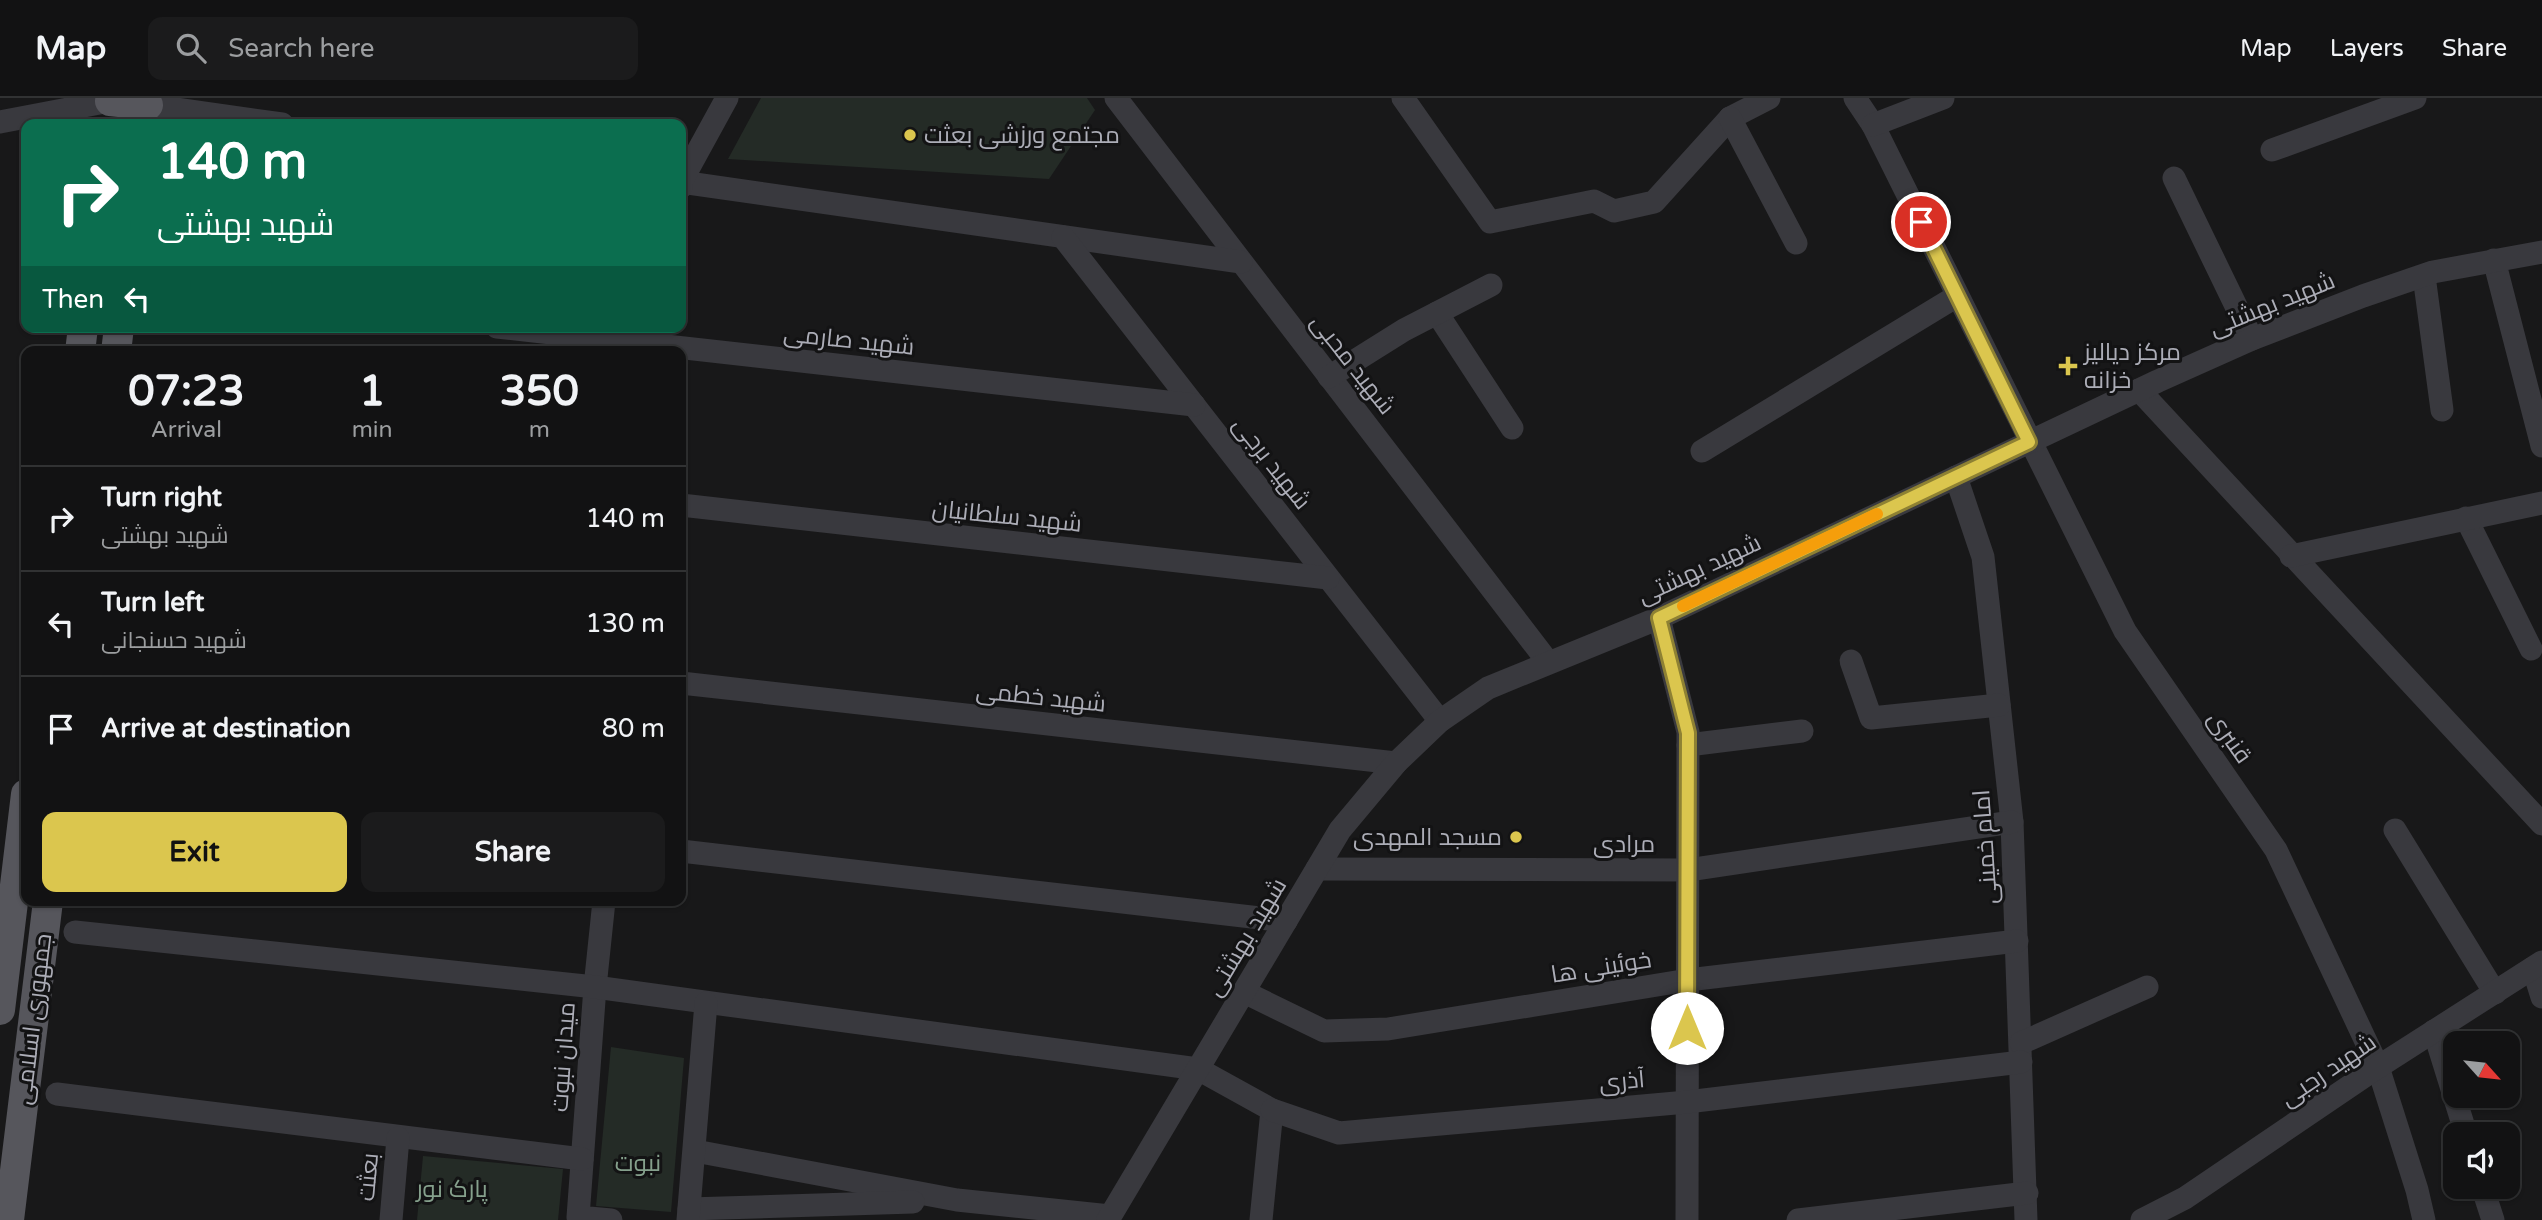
<!DOCTYPE html>
<meta charset="utf-8">
<style>
:root{--surface:#121213;--page:#1b1b1c;--text:#f1f3f6;--muted:#9c9ea0;--line:#313233;--accent:#dbc64e}
body{margin:0;font-family:"Varela Round",Cairo,sans-serif;background:var(--page);color:var(--text);height:100vh;display:flex;flex-direction:column;font-size:26px;white-space:nowrap}
*{box-sizing:border-box;margin:0}
p{font-size:23px;color:var(--muted)}
.icon{flex:none;width:38px;height:38px;fill:none;stroke:currentColor;stroke-width:2;stroke-linecap:round;stroke-linejoin:round}
.map{position:relative;flex:1;overflow:hidden}
.sheet{position:absolute;left:21px;top:248px;width:665px;height:560px;display:flex;flex-direction:column;background:var(--surface);border-radius:14px;box-shadow:0 2px 5px #0004,0 0 0 2px var(--line)}
.sheet>*{flex:none}
.hud{position:absolute;left:21px;top:21px;width:665px;height:214px;border-radius:14px;box-shadow:0 2px 5px #0004,0 0 0 2px var(--line);background:#0b6e4f;color:#fff;overflow:hidden}
.needle{width:46px;rotate:117deg}
.buttons{position:absolute;left:2443px;top:933px;display:grid;gap:14px}
.buttons a{display:grid;place-items:center;width:77px;height:77px;border-radius:14px;background:var(--surface);box-shadow:0 2px 5px #0004,0 0 0 2px var(--line);font-size:35px}
.pin{position:absolute;display:grid;place-items:center;width:60px;height:60px;color:#fff;margin:-30px;border:4px solid #fff;border-radius:50%;box-shadow:0 2px 7px #0007}
.me{position:absolute;width:77px;margin:-38px;rotate:0deg;stroke-linejoin:round;filter:drop-shadow(0 0 5px #0008)}
.turn{display:flex;align-items:center;gap:24px;height:147px;padding:0 21px;font-size:32px}
.turn .icon{width:91px;height:91px;stroke-width:2.5}
.turn b{display:block;font-size:49px;line-height:60px}
.then{display:flex;align-items:center;height:66px;padding:0 21px;background:#0003;gap:14px;font-size:26px}
.eta{display:flex;justify-content:space-evenly;align-items:center;height:119px;text-align:center}
.eta b{font-size:42px;font-weight:700;line-height:49px}
.primary-button{display:flex;gap:14px;margin-top:auto;padding:14px 21px}
.primary-button a{flex:1;height:80px;border-radius:14px;background:var(--accent);color:#111;font-size:28px;font-weight:700;line-height:80px;text-align:center}
.primary-button a+a{background:var(--page);color:var(--text)}
ul{padding:0;list-style:none}
li{display:flex;align-items:center;gap:21px;height:105px;padding:0 21px;border-top:2px solid var(--line)}
li div{flex:1}
li b{display:block;font-size:26px}
li em{font-style:normal}
header{display:flex;align-items:center;gap:42px;box-sizing:border-box;height:98px;padding:0 35px;background:var(--surface);border-bottom:2px solid var(--line)}
header strong{font-size:33px}
nav{display:flex;gap:38px;margin-inline-start:auto;font-size:24px}
.search{width:490px;height:63px;background:var(--page);display:flex;align-items:center;gap:18px;box-sizing:border-box;padding:0 24px;border-radius:14px;color:var(--muted);font-size:26px}
.map>svg:first-child{display:block}
.green{fill:#242b26}
.lines{fill:none;stroke-linecap:round;stroke-linejoin:round}
.minor{stroke:#39393e;stroke-width:23}
.major{stroke:#56565c;stroke-width:30}
.route-casing{stroke:#8e8133;stroke-width:18}
.route{stroke:#dbc64e;stroke-width:12}
.slow{stroke:#f59e0b;stroke-width:12}
.poi-dot{fill:#dbc64e;stroke:#131314;stroke-width:2.5}
.labels{text-anchor:middle;stroke-width:6;stroke-linejoin:round;paint-order:stroke}
.poi-label{font-size:24px;fill:#acadb7;stroke:#131314;text-anchor:start}
.street-label{font-size:24px;fill:#acadb7;stroke:#131314}
.park-label{font-size:24px;fill:#85a08c;stroke:#131314}
</style>
<header>
<strong>Map</strong>
<div class="search"><svg class="icon" aria-label="search" viewBox="0 0 24 24"><circle cx="10" cy="10" r="6"/><path d="M15 15l6 6"/></svg>Search here</div>
<nav><a>Map</a><a>Layers</a><a>Share</a></nav>
</header>
<div class="map">
<svg width="2542" height="1122" viewBox="0 0 2542 1122">
<rect width="100%" height="100%" fill="#181819"/>
<g class="green">
<path d="M761,0H1087L1095,12L1049,81L728,61Z"/>
<path d="M611,949L684,960L671,1114L596,1108Z"/>
<path d="M423,1058L563,1071L558,1122H417Z"/>
</g>
<g class="lines">
<g class="minor">
<path d="M1116,0L1548,564"/>
<path d="M1403,0L1490,124L1594,103L1614,113L1654,104L1730,20L1769,0"/>
<path d="M1855,0L1873,27L2125,533L2276,752L2378,969L2417,1092L2424,1122"/>
<path d="M148,7L282,26"/>
<path d="M1730,20L1796,145"/>
<path d="M0,24L110,3"/>
<path d="M1873,27L1943,0"/>
<path d="M2272,52L2415,0"/>
<path d="M2174,80L2252,241"/>
<path d="M681,84L1241,164"/>
<path d="M681,89V84L727,0"/>
<path d="M1063,139L1440,623"/>
<path d="M2494,162L2542,348"/>
<path d="M2424,178L2442,312"/>
<path d="M1437,215L1512,330"/>
<path d="M497,229L1194,307"/>
<path d="M1329,279L1404,232L1491,187"/>
<path d="M2139,292L2542,726"/>
<path d="M1702,353L1957,198"/>
<path d="M1956,379L1983,459L2012,724L2026,1122"/>
<path d="M681,407L1328,480"/>
<path d="M2466,420L2531,551"/>
<path d="M2291,458L2542,405"/>
<path d="M1659,520L1688,634L1687,1122"/>
<path d="M1851,563L1871,620L1999,607"/>
<path d="M681,585L1396,665"/>
<path d="M1688,647L1802,633"/>
<path d="M2395,732L2495,895"/>
<path d="M681,753L1286,823"/>
<path d="M1317,771L1688,772L2012,724"/>
<path d="M604,803L595,889L578,1119L611,1122"/>
<path d="M75,834L595,889L1198,971L1272,1012L1261,1122"/>
<path d="M2533,870L2542,899"/>
<path d="M1244,894L1324,933L1388,931L1688,882L2017,843"/>
<path d="M2434,933L2466,1036"/>
<path d="M2021,945L2147,889"/>
<path d="M57,996L582,1061"/>
<path d="M1272,1012L1339,1035L1687,1004L2021,964"/>
<path d="M695,1053L957,1102L1110,1118"/>
<path d="M2482,1088L2493,1122"/>
<path d="M689,1111L913,1104"/>
<path d="M391,1122L398,1040"/>
<path d="M688,1122L706,905"/>
<path d="M1108,1122L1340,732L1396,665L1440,623L1488,590L1659,520L2158,283L2252,241L2363,198L2433,174L2542,154"/>
<path d="M1798,1122L2027,1095"/>
<path d="M2142,1122L2185,1100L2378,969L2542,864"/>
</g>
<g class="major">
<path d="M110,3L148,7"/>
<path d="M80,254L83,229"/>
<path d="M116,254L119,229"/>
<path d="M0,912L26,696"/>
<path d="M9,1122L48,803"/>
</g>
</g>
<g class="lines">
<g class="route-casing">
<path id="route" d="M1687,930L1688,635L1659,520L2029,344L1921,124"/>
</g>
<use href="#route" class="route"/>
<path class="slow" d="M1683,508L1877,416"/>
</g>
<g class="poi-dot">
<circle cx="910" cy="37" r="7"/>
<path d="M2064.5 257.5h7v7h7v7h-7v7h-7v-7h-7v-7h7z"/>
<circle cx="1516" cy="739" r="7"/>
</g>
<g class="labels">
<g class="poi-label">
<text x="924" y="45">مجتمع ورزشی بعثت</text>
<text x="2084" y="262">مرکز دیالیز<tspan x="2084" dy="28">خزانه</tspan></text>
<text x="1502" y="747" text-anchor="end">مسجد المهدی</text>
</g>
<g class="street-label">
<text transform="translate(2272 206) rotate(-22)" y="8">شهید بهشتی</text>
<text transform="translate(849 242) rotate(6)" y="8">شهید صارمی</text>
<text transform="translate(1353 266) rotate(52)" y="8">شهید محبی</text>
<text transform="translate(1272 365) rotate(52)" y="8">شهید برجی</text>
<text transform="translate(1007 418) rotate(6)" y="8">شهید سلطانیان</text>
<text transform="translate(1699 471) rotate(-25)" y="8">شهید بهشتی</text>
<text transform="translate(1041 599) rotate(6)" y="8">شهید خطمی</text>
<text transform="translate(2230 639) rotate(55)" y="8">قنبری</text>
<text x="1624" y="754">مرادی</text>
<text transform="translate(1985 749) rotate(-94)" y="8">امام خمینی</text>
<text transform="translate(1246 839) rotate(-59)" y="8">شهید بهشتی</text>
<text transform="translate(1601 869) rotate(-9)" y="8">خوئینی ها</text>
<text transform="translate(33 921) rotate(-83)" y="8">جمهوری اسلامی</text>
<text transform="translate(563 959) rotate(-86)" y="8">میدان نبوت</text>
<text transform="translate(2328 972) rotate(-34)" y="8">شهید رجبی</text>
<text transform="translate(1622 983) rotate(-5)" y="8">آذری</text>
<text transform="translate(368 1079) rotate(-85)" y="8">بعثت</text>
</g>
<g class="park-label">
<text x="638" y="1073">نبوت</text>
<text x="452" y="1099">پارک نور</text>
</g>
</g>
</svg>
<div class="buttons">
<a><svg class="needle" viewBox="-14 -14 28 28"><path d="M0-13l5 13h-10z" fill="#e53935"/><path d="M0 13l5-13h-10z" fill="#9c9ea0"/></svg></a>
<a><svg class="icon" aria-label="sound" viewBox="0 0 24 24"><path d="M4 9h4l5-4v14l-5-4H4zM17 9q2 3 0 6"/></svg></a>
</div>
<div class="pin" style="left:1921px;top:124px;background:#d93025"><svg class="icon" aria-label="arrive" viewBox="0 0 24 24"><path d="M6 21V4h12l-3 4 3 4H6"/></svg></div>
<svg class="me" style="left:1687px;top:930px" viewBox="-20 -20 40 40"><circle r="19" fill="#fff"/><path d="M0-13L10 11 0 6-10 11z" fill="#dbc64e"/></svg>
<div class="hud">
<div class="turn"><svg class="icon" aria-label="right" viewBox="0 0 24 24"><path d="M7 20v-9h11M14 6l5 5-5 5"/></svg><div><b>140 m</b>شهید بهشتی</div></div>
<div class="then">Then<svg class="icon" aria-label="left" viewBox="0 0 24 24"><path d="M17 20v-9H6M10 6l-5 5 5 5"/></svg></div>
</div>
<section class="sheet">
<div class="eta">
<div><b>07:23</b><p>Arrival</p></div>
<div><b>1</b><p>min</p></div>
<div><b>350</b><p>m</p></div>
</div>
<ul>
<li><svg class="icon" aria-label="right" viewBox="0 0 24 24"><path d="M7 20v-9h11M14 6l5 5-5 5"/></svg><div><b>Turn right</b><p>شهید بهشتی</p></div><em>140 m</em></li>
<li><svg class="icon" aria-label="left" viewBox="0 0 24 24"><path d="M17 20v-9H6M10 6l-5 5 5 5"/></svg><div><b>Turn left</b><p>شهید حسنجانی</p></div><em>130 m</em></li>
<li><svg class="icon" aria-label="arrive" viewBox="0 0 24 24"><path d="M6 21V4h12l-3 4 3 4H6"/></svg><div><b>Arrive at destination</b></div><em>80 m</em></li>
</ul>
<div class="primary-button"><a>Exit</a><a>Share</a></div>
</section>
</div>
